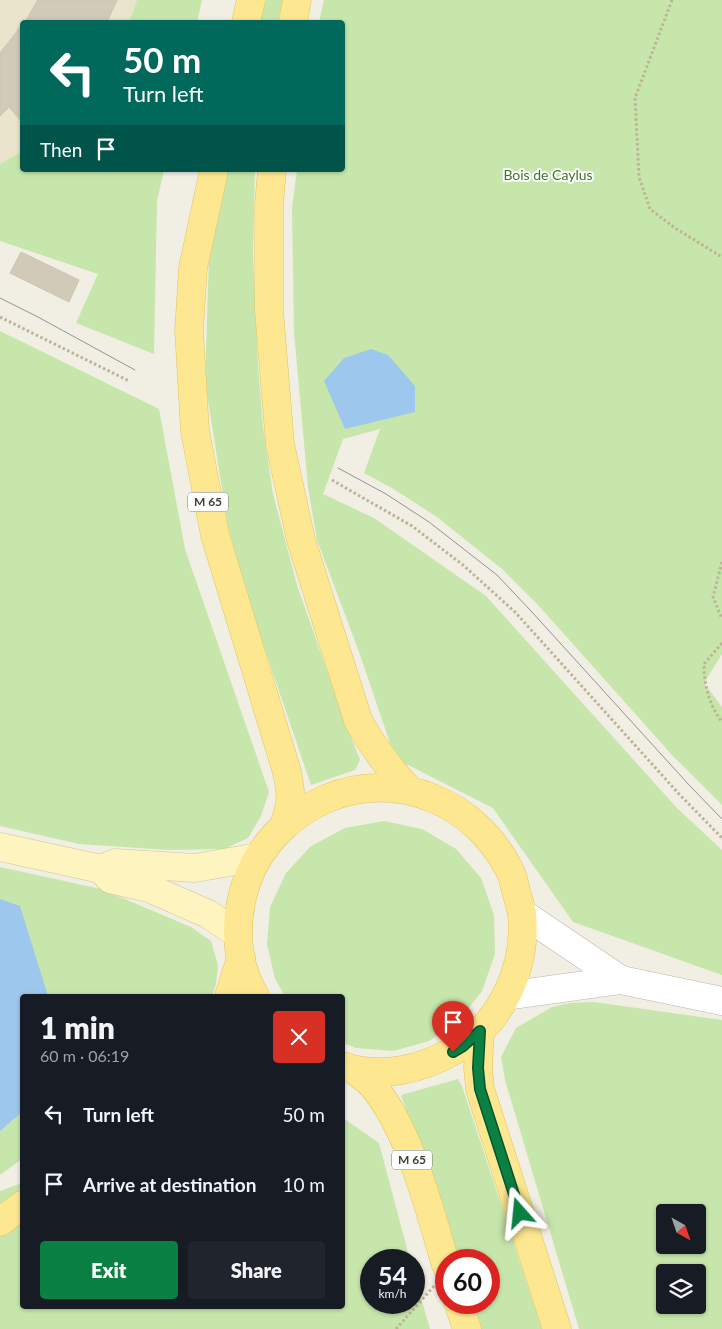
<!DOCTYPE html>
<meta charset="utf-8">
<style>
:root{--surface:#171b24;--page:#20242c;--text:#f1f3f6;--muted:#9ea1a6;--accent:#0b8043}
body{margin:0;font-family:Lato,sans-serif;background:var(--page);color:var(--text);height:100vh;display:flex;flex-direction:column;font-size:19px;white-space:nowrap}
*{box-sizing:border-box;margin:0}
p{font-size:16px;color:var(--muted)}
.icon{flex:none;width:28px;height:28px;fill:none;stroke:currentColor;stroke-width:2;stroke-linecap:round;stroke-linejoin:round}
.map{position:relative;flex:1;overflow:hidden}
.sheet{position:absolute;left:20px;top:994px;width:325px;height:315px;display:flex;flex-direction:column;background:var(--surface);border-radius:5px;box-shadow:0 1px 4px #0004}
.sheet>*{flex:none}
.hud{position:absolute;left:20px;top:20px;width:325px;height:152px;border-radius:5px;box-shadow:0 1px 4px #0004;background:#00695c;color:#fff;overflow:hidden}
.needle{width:32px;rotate:140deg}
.tools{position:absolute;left:656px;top:1204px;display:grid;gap:10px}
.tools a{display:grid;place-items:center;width:50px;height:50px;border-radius:5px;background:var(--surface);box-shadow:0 1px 4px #0004;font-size:25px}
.speed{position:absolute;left:360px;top:1249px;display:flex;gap:10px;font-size:25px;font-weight:700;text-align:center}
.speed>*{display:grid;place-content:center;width:65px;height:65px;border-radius:50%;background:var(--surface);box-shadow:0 1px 4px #0004;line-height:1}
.speed small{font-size:12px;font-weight:400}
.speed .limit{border:8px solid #d22;background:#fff;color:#111}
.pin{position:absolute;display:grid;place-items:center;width:42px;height:42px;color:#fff;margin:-51px -21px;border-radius:50% 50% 50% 0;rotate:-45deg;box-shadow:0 0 5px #0007}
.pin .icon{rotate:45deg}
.me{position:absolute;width:55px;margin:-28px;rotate:342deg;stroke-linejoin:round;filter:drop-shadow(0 0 4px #0008)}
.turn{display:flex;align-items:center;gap:18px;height:105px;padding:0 20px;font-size:22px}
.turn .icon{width:65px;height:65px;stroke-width:2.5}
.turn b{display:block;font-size:35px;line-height:42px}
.then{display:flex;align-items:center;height:48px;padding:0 20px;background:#0003;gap:10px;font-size:19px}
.round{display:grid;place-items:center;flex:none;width:52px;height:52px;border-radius:5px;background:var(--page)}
.head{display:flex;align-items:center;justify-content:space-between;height:85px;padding:0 20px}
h1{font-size:30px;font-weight:800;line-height:38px}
.cta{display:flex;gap:10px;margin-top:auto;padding:10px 20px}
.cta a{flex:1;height:58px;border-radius:5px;background:var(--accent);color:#fff;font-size:20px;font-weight:800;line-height:58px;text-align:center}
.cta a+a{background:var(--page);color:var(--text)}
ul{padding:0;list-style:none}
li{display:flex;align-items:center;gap:15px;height:70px;padding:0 20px}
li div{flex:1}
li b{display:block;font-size:19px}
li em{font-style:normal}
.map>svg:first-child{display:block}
.education{fill:#eae4cc}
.green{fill:#c7e6ab;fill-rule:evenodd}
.water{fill:#9ec7ee}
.building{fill:#d2cab8;stroke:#cdc3ac}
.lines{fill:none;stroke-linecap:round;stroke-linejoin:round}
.tertiary-casing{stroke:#bcb6a6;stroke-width:29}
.secondary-casing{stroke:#d1c593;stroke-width:29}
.primary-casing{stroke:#e1c561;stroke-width:29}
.path{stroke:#beb397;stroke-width:3;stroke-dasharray:2.5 2.5;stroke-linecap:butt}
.tertiary{stroke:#fff;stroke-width:28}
.secondary{stroke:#fef4c0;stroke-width:28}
.primary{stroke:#fde790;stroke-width:28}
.tram{stroke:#939393;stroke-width:1}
.route-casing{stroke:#07532c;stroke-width:12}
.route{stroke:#0b8043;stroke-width:9}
.labels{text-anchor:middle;stroke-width:4;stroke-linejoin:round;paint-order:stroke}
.shield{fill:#fff;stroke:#7b7870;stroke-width:1}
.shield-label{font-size:12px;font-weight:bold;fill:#433e33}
.park-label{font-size:14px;fill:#3e7328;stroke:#fff}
</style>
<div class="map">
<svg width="722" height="1329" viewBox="0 0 722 1329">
<rect width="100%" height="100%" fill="#f1eee3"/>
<path class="education" d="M0,0H137L129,22H22V151L0,164Z"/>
<g class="green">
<path d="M137,0H202L197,22H129Z"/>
<path d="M266,0H283L278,22H260Z"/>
<path d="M324,0H722V654L704,683L722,707V805L672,755L539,606L502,569L437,517L392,488L364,473L380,429L343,439L323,494L374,518L486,596L677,808L722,850V975L573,922L493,808L404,763L391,746L359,652L317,540L308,487L294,332L292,208L297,170H342V22H319Z"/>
<path d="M22,151V170H164L157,201L154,354L76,323L98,274L0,241V164Z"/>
<path d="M226,170H255L253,253L258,365L263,426L273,494L297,585L340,708L360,760L355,770L311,785L247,597L228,526L205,382L209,256Z"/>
<path d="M0,331L159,409L185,549L269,792L261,816L248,838L224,849L169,850L79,844L0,826Z"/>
<path d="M384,821L422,829L456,849L481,878L494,915L495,954L482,991L459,1020L429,1041L393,1051L356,1048L343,1043L342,996H285L275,979L267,944L270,907L286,873L311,846L345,828Z"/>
<path d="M0,867L101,889L191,927L211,941L218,965L216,984L212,996H22V1159L0,1175Z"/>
<path d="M594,1002L722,1020V1329H579L505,1080L501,1057L516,1028L552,1007L570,1003ZM665,1212H698V1245H665ZM665,1272H698V1305H665Z"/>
<path d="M458,1079L462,1086L542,1329H480L471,1303L489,1302V1260H457L401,1095Z"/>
<path d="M343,1118L379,1143L410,1260H371V1302H414V1273L430,1329H0V1191L22,1183V1306H342Z"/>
</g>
<g class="water">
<path d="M371,349L388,355L415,386V412L345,429L324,381L344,358Z"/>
<path d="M0,899L20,906L48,996H22V1112L0,1131Z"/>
</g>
<g class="building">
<path d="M38,0H117L107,22H25Z"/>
<path d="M22,25V122L9,107L0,116V53Z"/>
<path d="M21,252L79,280L69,302L10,273Z"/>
</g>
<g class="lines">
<g class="tertiary-casing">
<g id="tertiary">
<path d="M522,913L621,980"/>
<path d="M506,996L621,980L722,1001"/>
</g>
</g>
<g class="secondary-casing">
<g id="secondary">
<path d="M0,847L101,869L110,879L149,888L208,914L238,934"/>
<path d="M101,869L115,863L195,868L258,857"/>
</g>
</g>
<g class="primary-casing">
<g id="primary">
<path d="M246,22L251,0"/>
<path d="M293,22L297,0"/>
<path d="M214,170L193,268L189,331L195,431L215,535L287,772C292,797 292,801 284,826"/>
<path d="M272,170L269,205V310L280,444L301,540L358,720C372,746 389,768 409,790"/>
<path d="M229,996L241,958"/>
<path d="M255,996C232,958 234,908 252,869C267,837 295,812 328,798C398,770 475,802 509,869C513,875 514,884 516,891C518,899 521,906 522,914C527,967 502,1023 455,1050C421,1070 380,1079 342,1066"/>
<path d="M480,1031L478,1068L480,1089L557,1329"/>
<path d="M354,1070C360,1075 369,1081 374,1087C412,1136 428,1206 446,1265"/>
<path d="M0,1222L22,1205"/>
<path d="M458,1302L467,1329"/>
</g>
</g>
<g class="path">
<path d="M672,0L635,98L639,177L650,209L675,228L722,257"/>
<path d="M0,317L129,381"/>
<path d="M332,480L412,526L463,565L515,612L679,794L722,838"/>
<path d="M722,562L713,597L722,619"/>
<path d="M722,643L704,664C704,684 709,705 722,722"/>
<path d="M396,1329L434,1286"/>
</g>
<use href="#tertiary" class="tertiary"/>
<use href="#secondary" class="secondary"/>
<use href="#primary" class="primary"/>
<g class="tram">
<path d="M0,298L38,317L135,370"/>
<path d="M338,468L386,494L429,522L497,575L531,611L690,786L722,819"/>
</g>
</g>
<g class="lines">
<g class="route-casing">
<path id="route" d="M453,1052L463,1046L480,1031L478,1068L480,1089L520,1213"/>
</g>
<use href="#route" class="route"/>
</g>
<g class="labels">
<g class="shield">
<rect x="188" y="492.5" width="40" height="19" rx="4"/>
<rect x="392" y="1150.5" width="40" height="19" rx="4"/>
</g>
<g class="shield-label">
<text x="208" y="506">M 65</text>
<text x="412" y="1164">M 65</text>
</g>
<g class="park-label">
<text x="548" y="180">Bois de Caylus</text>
</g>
</g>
</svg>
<div class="tools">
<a><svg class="needle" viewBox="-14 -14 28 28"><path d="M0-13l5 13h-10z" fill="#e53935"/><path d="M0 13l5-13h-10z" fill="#9ea1a6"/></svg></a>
<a><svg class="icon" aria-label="layers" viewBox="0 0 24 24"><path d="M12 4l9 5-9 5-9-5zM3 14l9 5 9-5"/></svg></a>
</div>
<div class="speed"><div>54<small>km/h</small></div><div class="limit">60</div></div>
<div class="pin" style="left:453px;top:1052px;background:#d93025"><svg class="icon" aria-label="arrive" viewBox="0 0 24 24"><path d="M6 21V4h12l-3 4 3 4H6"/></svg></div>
<svg class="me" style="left:520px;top:1213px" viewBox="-20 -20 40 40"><path d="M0-17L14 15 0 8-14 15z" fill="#0b8043" stroke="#fff" stroke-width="4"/></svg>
<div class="hud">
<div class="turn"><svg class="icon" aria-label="left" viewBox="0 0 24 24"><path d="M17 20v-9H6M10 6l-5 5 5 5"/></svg><div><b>50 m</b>Turn left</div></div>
<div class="then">Then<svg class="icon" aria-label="arrive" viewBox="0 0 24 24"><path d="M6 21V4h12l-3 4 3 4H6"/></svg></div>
</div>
<section class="sheet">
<div class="head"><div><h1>1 min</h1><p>60 m · 06:19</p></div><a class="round" style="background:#d93025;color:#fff"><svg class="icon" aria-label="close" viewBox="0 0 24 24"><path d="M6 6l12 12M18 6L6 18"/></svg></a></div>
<ul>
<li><svg class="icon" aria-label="left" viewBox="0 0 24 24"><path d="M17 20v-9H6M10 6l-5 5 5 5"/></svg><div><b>Turn left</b></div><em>50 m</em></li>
<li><svg class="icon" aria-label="arrive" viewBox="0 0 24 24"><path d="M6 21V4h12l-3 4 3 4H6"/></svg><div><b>Arrive at destination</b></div><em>10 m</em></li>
</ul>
<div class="cta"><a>Exit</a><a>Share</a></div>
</section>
</div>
